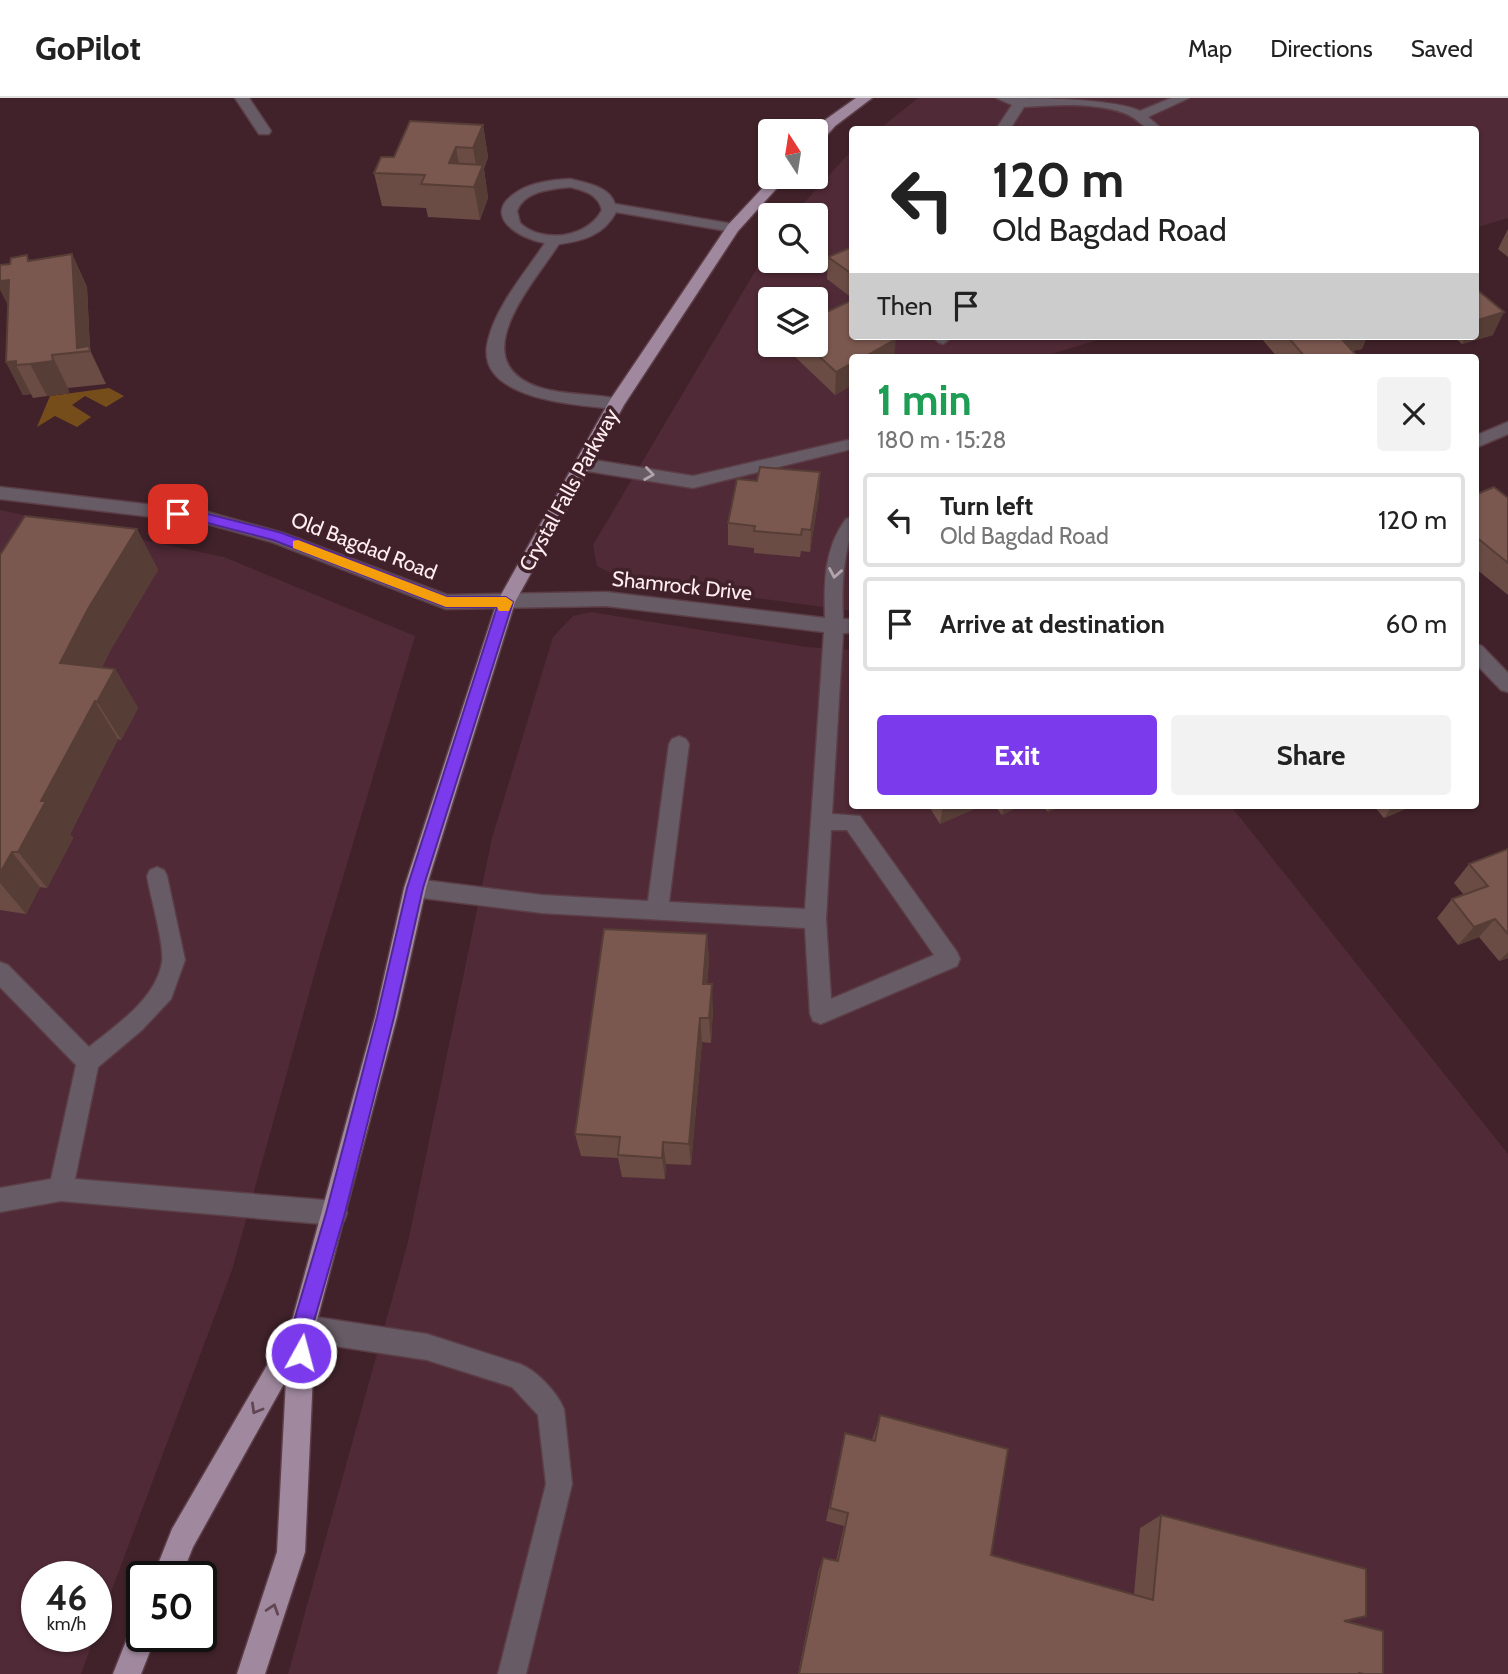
<!DOCTYPE html>
<meta charset="utf-8">
<style>
:root{--surface:#fff;--page:#f2f2f2;--text:#222;--muted:#767676;--line:#e0e0e0;--accent:#7c3aed}
body{margin:0;font-family:Cabin,sans-serif;background:var(--page);color:var(--text);height:100vh;display:flex;flex-direction:column;font-size:26px;white-space:nowrap}
*{box-sizing:border-box;margin:0}
p{font-size:23px;color:var(--muted)}
.icon{flex:none;width:38px;height:38px;fill:none;stroke:currentColor;stroke-width:2;stroke-linecap:round;stroke-linejoin:round}
.map{position:relative;flex:1;overflow:hidden}
.panel{position:absolute;left:849px;top:256px;width:630px;height:455px;display:flex;flex-direction:column;background:var(--surface);border-radius:7px;box-shadow:0 2px 5px #0004}
.panel>*{flex:none}
.guide{position:absolute;left:849px;top:28px;width:630px;height:214px;border-radius:7px;box-shadow:0 2px 5px #0004;background:#fff;color:var(--text);overflow:hidden}
.needle{width:46px;rotate:348deg}
.buttons{position:absolute;left:758px;top:21px;display:grid;gap:14px}
.buttons a{display:grid;place-items:center;width:70px;height:70px;border-radius:7px;background:var(--surface);box-shadow:0 2px 5px #0004;font-size:35px}
.speed{position:absolute;left:21px;top:1463px;display:flex;gap:14px;font-size:35px;font-weight:700;text-align:center}
.speed>*{display:grid;place-content:center;width:91px;height:91px;border-radius:50%;background:var(--surface);box-shadow:0 2px 5px #0004;line-height:1}
.speed small{font-size:18px;font-weight:400}
.speed .limit{border:4px solid #111;border-radius:10px;background:#fff;color:#111}
.pin{position:absolute;display:grid;place-items:center;width:60px;height:60px;color:#fff;margin:-30px;border-radius:14px;box-shadow:0 4px 10px #0006}
.me{position:absolute;width:77px;margin:-38px;rotate:7deg;stroke-linejoin:round;filter:drop-shadow(0 0 5px #0008)}
.turn{display:flex;align-items:center;gap:24px;height:147px;padding:0 28px;font-size:32px}
.turn .icon{width:91px;height:91px;stroke-width:2.5}
.turn b{display:block;font-size:49px;line-height:60px}
.then{display:flex;align-items:center;height:66px;padding:0 28px;background:#0003;gap:14px;font-size:26px}
.round{display:grid;place-items:center;flex:none;width:74px;height:74px;border-radius:7px;background:var(--page)}
.summary{display:flex;align-items:center;justify-content:space-between;height:119px;padding:0 28px}
h1{font-size:42px;font-weight:800;line-height:52px;color:#1e9e55}
.primary-button{display:flex;gap:14px;margin-top:auto;padding:14px 28px}
.primary-button a{flex:1;height:80px;border-radius:7px;background:var(--accent);color:#fff;font-size:28px;font-weight:800;line-height:80px;text-align:center}
.primary-button a+a{background:var(--page);color:var(--text)}
ul{padding:0;list-style:none}
li{display:flex;align-items:center;gap:21px;height:94px;margin:0 14px 10px;padding:0 14px;border:4px solid var(--line);border-radius:7px}
li div{flex:1}
li b{display:block;font-size:26px}
li em{font-style:normal}
header{display:flex;align-items:center;gap:42px;box-sizing:border-box;height:98px;padding:0 35px;background:var(--surface);border-bottom:2px solid var(--line)}
header strong{font-size:33px}
nav{display:flex;gap:38px;margin-inline-start:auto;font-size:24px}
.map>svg:first-child{display:block}
.built{fill:#502a36;fill-rule:evenodd}
.green{fill:#744d1b}
.lines{fill:none;stroke-linecap:round;stroke-linejoin:round}
.minor-casing{stroke:#5c3e47;stroke-width:3}
.major-casing{stroke:#5c3e47;stroke-width:3}
.minor{fill:#675c66;fill-rule:evenodd}
.major{fill:#a0899f;fill-rule:evenodd}
.wall{fill:#6a4c44}
.shaded-wall{fill:#563e37}
.building{fill:#7b584f;stroke:#563e37;stroke-width:2}
.oneway{stroke:#b3a4ac}
.oneway2{stroke:#624654}
.route{fill:#7c3aed;stroke:#51269a;stroke-width:2}
.slow{fill:#f59e0b}
.labels{text-anchor:middle;stroke-width:7;stroke-linejoin:round;paint-order:stroke}
.street-label{font-size:21px;fill:#ffedf1;stroke:#41222b}
</style>
<header>
<strong>GoPilot</strong>
<nav><a>Map</a><a>Directions</a><a>Saved</a></nav>
</header>
<div class="map">
<svg width="1508" height="1576" viewBox="0 0 1508 1576">
<rect width="100%" height="100%" fill="#41222b"/>
<g class="built">
<path d="M918,0H1508V120L1475,130V32H878Z"/>
<path d="M852,52V238H1111L1041,259H852V513L625,482L597,468L593,447L770,148V163H816V117H793ZM770,201H816V247H770Z"/>
<path d="M0,412L224,459L415,538L320,856L232,1172L96,1534V1479H37V1538H95L81,1576H0Z"/>
<path d="M591,514L806,549L852,552V707H1230L1508,1056V1576H288L408,1144L492,740L553,539L573,518Z"/>
</g>
<path class="green" d="M109,290L124,298L106,309L85,298L72,307L91,319L77,329L55,318L37,329L50,298Z"/>
<g class="lines">
<g class="minor-casing">
<g id="minor">
<path d="M235,0H249L271,33L269,36H259Z"/>
<path d="M996,0C1030,0 1113,0 1140,13L1171,0H1189L1148,19L1163,32C1139,32 1143,22 1124,15C1093,4 1056,7 1024,9L1012,28L1014,32H1001L998,28L1012,7Z"/>
<path d="M570,81C586,85 609,88 615,106L733,126L740,130L733,134L616,114C604,137 583,143 559,146C532,187 461,265 541,290C567,298 596,295 622,302L624,306L622,310L616,311C581,307 473,303 488,243C496,208 525,175 545,145C519,141 480,117 517,94C532,84 552,82 570,81ZM570,89C585,93 598,96 602,112C588,140 542,146 520,125L517,113C524,93 551,91 570,89Z"/>
<path d="M937,238H954L943,246L938,244L935,241Z"/>
<path d="M1508,324V336L1475,350V338Z"/>
<path d="M852,341V351L693,390L581,372L573,366L581,360L693,378Z"/>
<path d="M0,389L204,413L283,435L447,497L606,494L825,520C824,485 824,450 846,421L852,419C852,435 847,448 845,464C842,483 842,502 843,521H852V535H843L832,716L860,718L957,854L960,861L957,868L821,926L813,923L810,916L805,830L542,815L415,799L408,796L404,790L408,784L415,781L542,797L648,803L669,646L672,641L679,638L686,641L689,646L669,804L805,811L824,534L606,508L446,511L272,444L204,425L0,401ZM831,732H847L934,857L831,901L826,821Z"/>
<path d="M1475,546L1482,548L1508,575V594L1501,592L1475,565Z"/>
<path d="M157,769L164,772L167,778L185,862L171,901L142,932L98,969L75,1081L335,1103L344,1107L347,1115L344,1123L335,1127L61,1103L0,1114V1090L51,1081L76,967L0,889V864L8,867L89,949C116,927 156,901 162,864C165,848 150,797 147,778L150,772Z"/>
<path d="M302,1217L427,1236L520,1266C537,1273 557,1294 564,1311L572,1386L526,1576H498L546,1386L538,1317L512,1289L427,1262L302,1243L293,1239L289,1230L293,1221Z"/>
</g>
</g>
<g class="major-casing">
<g id="major">
<path d="M856,0H872L835,28L821,44L816,45V33L825,22Z"/>
<path d="M773,79H787L738,133L624,307L515,504L426,790L397,919L315,1230L305,1454L265,1576H237L277,1454L286,1282L193,1449L181,1479H153L172,1431L291,1226L375,919L404,790L497,504L610,302L728,127Z"/>
<path d="M142,1524V1538H156L141,1576H113L132,1528Z"/>
</g>
</g>
<use href="#minor" class="minor"/>
<use href="#major" class="major"/>
</g>
<g class="wall">
<path d="M483,27L488,59L484,71L488,100L480,122L428,119L426,110L382,108L374,75L394,59Z"/>
<path d="M1508,131V159L1498,151Z"/>
<path d="M852,149V200L827,181L828,159Z"/>
<path d="M72,156L87,189L90,252L106,286L68,290L69,295L47,298L33,300L31,296L23,297L6,264L29,163Z"/>
<path d="M1493,237L1462,246L1453,238H1475Z"/>
<path d="M1263,238H1367L1362,251L1352,253L1358,259H1277L1262,241Z"/>
<path d="M790,247H816L852,259V287L835,297L789,253Z"/>
<path d="M819,397L810,454L801,453L800,459L754,455V450L728,447V425Z"/>
<path d="M1475,397L1508,400V497L1475,470Z"/>
<path d="M137,431L158,472L111,551L102,569L115,571L138,610L121,642L118,641L70,736L73,740L47,790L40,789L26,816L0,812V457Z"/>
<path d="M928,707H983L940,726Z"/>
<path d="M994,707H1021L1002,717Z"/>
<path d="M1041,707H1064L1048,714Z"/>
<path d="M1373,707H1415L1384,720Z"/>
<path d="M1508,751V860L1499,863L1479,839L1458,847L1437,820L1452,801L1464,797L1454,785L1469,766Z"/>
<path d="M707,836L709,862L707,886L713,911L711,945L702,944L691,1067L666,1066L665,1081L622,1079L618,1060L581,1058L575,1036Z"/>
<path d="M880,1317L991,1457L1134,1496L1140,1430L1161,1417L1366,1518L1347,1523L1383,1576H798L819,1471L823,1460L836,1463L844,1428L826,1423L845,1335L872,1342Z"/>
</g>
<g class="shaded-wall">
<path d="M483,27L488,59L484,71L488,100L480,122L474,89L478,79L473,50Z"/>
<path d="M456,49L462,82L449,65Z"/>
<path d="M72,156L87,189L90,252L106,286L90,253L77,250Z"/>
<path d="M9,182L13,217L0,192V183Z"/>
<path d="M1504,214L1493,237L1462,246L1466,238H1475V223Z"/>
<path d="M1336,238H1367L1362,251L1328,258Z"/>
<path d="M896,241L894,259H864Z"/>
<path d="M52,257L68,290L69,295L47,298L30,266Z"/>
<path d="M16,263V267L31,296L23,297L6,264Z"/>
<path d="M852,265V287L835,297L836,274Z"/>
<path d="M820,374L819,397L810,454L811,432Z"/>
<path d="M137,431L158,472L111,551L84,604L60,565L88,511Z"/>
<path d="M115,571L138,610L121,642L97,604Z"/>
<path d="M95,603L118,641L70,736L73,740L47,790L18,754L41,703Z"/>
<path d="M943,707H983L940,726Z"/>
<path d="M1004,707H1021L1002,717Z"/>
<path d="M1050,707H1064L1048,714Z"/>
<path d="M1393,707H1415L1384,720Z"/>
<path d="M12,754L40,789L26,816L0,785V775Z"/>
<path d="M1495,821L1479,839L1458,847L1474,829Z"/>
<path d="M707,836L709,862L705,911L703,886Z"/>
<path d="M1508,854V860L1499,863Z"/>
<path d="M712,886L713,911L711,945L709,920Z"/>
<path d="M700,920L702,944L691,1067L689,1046Z"/>
<path d="M663,1044L666,1066L665,1081L662,1060Z"/>
</g>
<g class="building">
<path d="M410,23L483,27L473,50L456,49L449,65L483,67L474,89L421,86L425,77L374,75L381,59H394Z"/>
<path d="M852,149V176L828,159Z"/>
<path d="M72,156L77,250L89,248L90,253L52,257L53,263L30,266L16,267V263L6,264L9,182L0,183V167L10,166L11,160L27,157L28,163Z"/>
<path d="M1475,190L1504,214L1475,223Z"/>
<path d="M852,202V238H891L896,241L864,259H852V265L836,274L807,247H816V219Z"/>
<path d="M1287,238H1339L1358,259H1305Z"/>
<path d="M760,369L820,374L811,432L802,431L801,437L754,433L755,428L728,425L737,381L757,383Z"/>
<path d="M1494,389L1508,400V465L1475,438V397Z"/>
<path d="M25,418L137,431L88,511L60,565L115,571L97,604L95,603L41,703H46L18,754H12L0,775V457Z"/>
<path d="M1508,751V836L1495,821L1474,829L1452,801L1488,788L1469,766Z"/>
<path d="M604,831L707,836L703,886H712L709,920H700L689,1046L663,1044L662,1060L618,1057L620,1039L575,1036Z"/>
<path d="M880,1317L1008,1351L991,1457L1153,1502L1161,1417L1366,1471V1518L1344,1523L1383,1533V1576H1364L1359,1575V1576H799L823,1460L838,1463L848,1415L830,1410L845,1335L875,1343Z"/>
</g>
<defs><path id="oneway-chevron" d="M-2-3.5L2.5 0L-2 3.5" fill="none" stroke-width="1.6" stroke-linecap="round" stroke-linejoin="round" transform="scale(1.75)"/></defs>
<g class="oneway">
<use href="#oneway-chevron" transform="translate(649 376) rotate(8)"/>
<use href="#oneway-chevron" transform="translate(835 475) rotate(100)"/>
</g>
<g class="oneway2">
<use href="#oneway-chevron" transform="translate(256 1311) rotate(120)"/>
<use href="#oneway-chevron" transform="translate(273 1511) rotate(-72)"/>
</g>
<path class="route" d="M178,412L204,415L282,435L447,499H506L513,504L423,790L394,919L345,1115L312,1230L308,1262L301,1265L294,1262L291,1255L292,1230L326,1115L377,919L407,790L497,509H446L273,442L204,424L173,420V413Z"/>
<path class="slow" d="M298,442L447,499H506L513,504L509,513H499L497,509H446L293,450V443Z"/>
<g class="labels">
<g class="street-label">
<text transform="translate(569 392) rotate(-61)" y="7">Crystal Falls Parkway</text>
<text transform="translate(364 448) rotate(21)" y="7">Old Bagdad Road</text>
<text transform="translate(682 488) rotate(6)" y="7">Shamrock Drive</text>
</g>
</g>
</svg>
<div class="buttons">
<a><svg class="needle" viewBox="-14 -14 28 28"><path d="M0-13l5 13h-10z" fill="#e53935"/><path d="M0 13l5-13h-10z" fill="#767676"/></svg></a>
<a><svg class="icon" aria-label="search" viewBox="0 0 24 24"><circle cx="10" cy="10" r="6"/><path d="M15 15l6 6"/></svg></a>
<a><svg class="icon" aria-label="layers" viewBox="0 0 24 24"><path d="M12 4l9 5-9 5-9-5zM3 14l9 5 9-5"/></svg></a>
</div>
<div class="speed"><div>46<small>km/h</small></div><div class="limit">50</div></div>
<div class="pin" style="left:178px;top:416px;background:#d93025"><svg class="icon" aria-label="arrive" viewBox="0 0 24 24"><path d="M6 21V4h12l-3 4 3 4H6"/></svg></div>
<svg class="me" style="left:301px;top:1255px" viewBox="-20 -20 40 40"><circle r="17" fill="#7c3aed" stroke="#fff" stroke-width="3"/><path d="M0-11L8 9 0 5-8 9z" fill="#fff"/></svg>
<div class="guide">
<div class="turn"><svg class="icon" aria-label="left" viewBox="0 0 24 24"><path d="M17 20v-9H6M10 6l-5 5 5 5"/></svg><div><b>120 m</b>Old Bagdad Road</div></div>
<div class="then">Then<svg class="icon" aria-label="arrive" viewBox="0 0 24 24"><path d="M6 21V4h12l-3 4 3 4H6"/></svg></div>
</div>
<section class="panel">
<div class="summary"><div><h1>1 min</h1><p>180 m · 15:28</p></div><a class="round"><svg class="icon" aria-label="close" viewBox="0 0 24 24"><path d="M6 6l12 12M18 6L6 18"/></svg></a></div>
<ul>
<li><svg class="icon" aria-label="left" viewBox="0 0 24 24"><path d="M17 20v-9H6M10 6l-5 5 5 5"/></svg><div><b>Turn left</b><p>Old Bagdad Road</p></div><em>120 m</em></li>
<li><svg class="icon" aria-label="arrive" viewBox="0 0 24 24"><path d="M6 21V4h12l-3 4 3 4H6"/></svg><div><b>Arrive at destination</b></div><em>60 m</em></li>
</ul>
<div class="primary-button"><a>Exit</a><a>Share</a></div>
</section>
</div>
